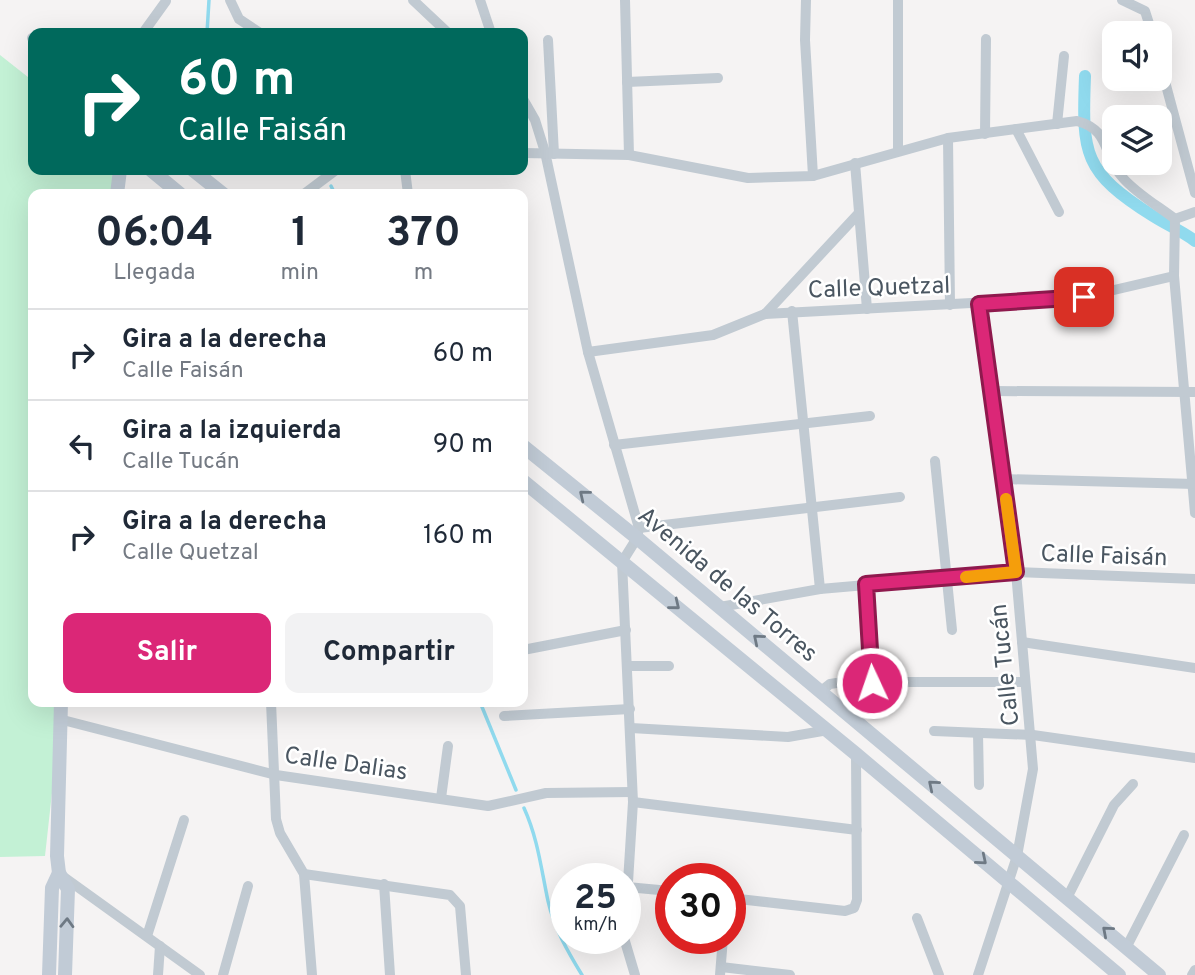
<!DOCTYPE html>
<html lang="es">
<meta charset="utf-8">
<style>
:root{--surface:#fff;--page:#f2f2f3;--text:#1f2937;--muted:#747a83;--line:#e0e1e3;--accent:#db2777}
body{margin:0;font-family:Overpass,sans-serif;background:var(--page);color:var(--text);height:100vh;display:flex;flex-direction:column;font-size:26px;white-space:nowrap}
*{box-sizing:border-box;margin:0}
p{font-size:23px;color:var(--muted)}
.icon{flex:none;width:38px;height:38px;fill:none;stroke:currentColor;stroke-width:2;stroke-linecap:round;stroke-linejoin:round}
.map{position:relative;flex:1;overflow:hidden}
.drawer{position:absolute;left:28px;top:189px;width:500px;height:518px;display:flex;flex-direction:column;background:var(--surface);border-radius:14px;box-shadow:0 7px 28px #0002}
.drawer>*{flex:none}
.guide{position:absolute;left:28px;top:28px;width:500px;height:147px;border-radius:14px;box-shadow:0 7px 28px #0002;background:#00695c;color:#fff;overflow:hidden}
.fabs{position:absolute;left:1102px;top:21px;display:grid;gap:14px}
.fabs a{display:grid;place-items:center;width:70px;height:70px;border-radius:14px;background:var(--surface);box-shadow:0 7px 28px #0002;font-size:35px}
.speed{position:absolute;left:550px;top:863px;display:flex;gap:14px;font-size:35px;font-weight:700;text-align:center}
.speed>*{display:grid;place-content:center;width:91px;height:91px;border-radius:50%;background:var(--surface);box-shadow:0 7px 28px #0002;line-height:1}
.speed small{font-size:18px;font-weight:400}
.speed .limit{border:10px solid #d22;background:#fff;color:#111}
.pin{position:absolute;display:grid;place-items:center;width:60px;height:60px;color:#fff;margin:-30px;border-radius:14px;box-shadow:0 4px 10px #0006}
.me{position:absolute;width:77px;margin:-38px;rotate:357deg;stroke-linejoin:round;filter:drop-shadow(0 0 5px #0008)}
.turn{display:flex;align-items:center;gap:24px;height:147px;padding:0 35px;font-size:32px}
.turn .icon{width:91px;height:91px;stroke-width:2.5}
.turn b{display:block;font-size:49px;line-height:60px}
.eta{display:flex;justify-content:space-evenly;align-items:center;height:119px;text-align:center}
.eta b{font-size:42px;font-weight:700;line-height:49px}
.button{display:flex;gap:14px;margin-top:auto;padding:14px 35px}
.button a{flex:1;height:80px;border-radius:14px;background:var(--accent);color:#fff;font-size:28px;font-weight:700;line-height:80px;text-align:center}
.button a+a{background:var(--page);color:var(--text)}
ul{padding:0;list-style:none}
li{display:flex;align-items:center;gap:21px;height:91px;padding:0 35px;border-top:2px solid var(--line)}
li div{flex:1}
li b{display:block;font-size:26px}
li em{font-style:normal}
.map>svg:first-child{display:block}
.green{fill:#c3f1d5}
.lines{fill:none;stroke-linecap:round;stroke-linejoin:round}
.stream{stroke:#90daee;stroke-width:3.5}
.canal{stroke:#90daee;stroke-width:12}
.street{stroke:#c1cad2;stroke-width:10}
.secondary{stroke:#c1cbd6;stroke-width:14}
.oneway{stroke:#6e7984}
.route-casing{stroke:#8e194d;stroke-width:18}
.route{stroke:#db2777;stroke-width:12}
.slow{stroke:#f59e0b;stroke-width:12}
.labels{text-anchor:middle;stroke-width:5;stroke-linejoin:round;paint-order:stroke}
.street-label{font-size:24px;fill:#4a5661;stroke:#fff}
</style>
<div class="map">
<svg width="1195" height="975" viewBox="0 0 1195 975">
<rect width="100%" height="100%" fill="#f5f3f3"/>
<path class="green" d="M0,55L33,81V170H112L115,194H33V702H62L45,856L0,857Z"/>
<g class="lines">
<g class="stream">
<path d="M207,33L209,0"/>
<path d="M331,186L335,194"/>
<path d="M480,702L516,790"/>
<path d="M524,808C538,839 541,868 548,901C554,928 568,952 582,975"/>
</g>
<path class="canal" d="M1085,76C1082,154 1083,172 1153,216C1167,225 1182,231 1195,241"/>
<g class="street">
<path d="M230,0L239,19L260,33"/>
<path d="M413,0L448,33"/>
<path d="M480,0L491,33"/>
<path d="M625,0L629,155"/>
<path d="M806,0L805,40L813,176"/>
<path d="M1122,0L1145,11L1152,33"/>
<path d="M143,33L166,1"/>
<path d="M32,38L33,39"/>
<path d="M548,40L554,154"/>
<path d="M1160,63L1195,193"/>
<path d="M627,82L718,78"/>
<path d="M523,99L535,120L545,152L588,352L639,528L637,538L622,562L633,802L625,930"/>
<path d="M1057,124L1064,56"/>
<path d="M1016,129L1059,212"/>
<path d="M985,134L986,39"/>
<path d="M948,138L950,305"/>
<path d="M898,150V0"/>
<path d="M523,153L629,155L748,178L813,176L948,138L1077,121C1111,130 1102,155 1123,178C1137,194 1158,206 1175,219"/>
<path d="M855,163L867,309"/>
<path d="M405,170L408,194"/>
<path d="M304,194L336,170"/>
<path d="M1175,219L1174,276L1195,513"/>
<path d="M1175,219L1195,212"/>
<path d="M792,311L820,589"/>
<path d="M765,314L859,213"/>
<path d="M588,352L713,335L765,314L1084,297L1174,276"/>
<path d="M991,391L1195,392"/>
<path d="M614,445L870,416"/>
<path d="M935,461L952,630"/>
<path d="M1003,479L1195,484"/>
<path d="M639,528L900,497"/>
<path d="M866,584L872,683"/>
<path d="M720,607L820,589L1016,572L1195,579"/>
<path d="M1022,642L1195,668"/>
<path d="M523,650L626,630"/>
<path d="M628,666H669"/>
<path d="M821,691L830,684L843,682H1024"/>
<path d="M271,702L276,819L280,833L304,874L312,975"/>
<path d="M504,716L630,709"/>
<path d="M59,719L276,775L488,806L546,793L632,792"/>
<path d="M631,728L788,737L828,730"/>
<path d="M934,731L1033,735L1195,758"/>
<path d="M978,733L979,785"/>
<path d="M441,798L448,746"/>
<path d="M633,802L857,830"/>
<path d="M304,874L450,895L460,906L466,975"/>
<path d="M61,875L200,975"/>
<path d="M384,884L390,975"/>
<path d="M627,887L670,891"/>
<path d="M730,898L845,911L854,908L857,900L856,754"/>
<path d="M1067,898L1114,805L1133,784"/>
<path d="M917,918L939,975"/>
<path d="M147,936L184,820"/>
<path d="M624,938L635,975"/>
<path d="M1126,948L1184,835"/>
<path d="M721,967L790,975"/>
<path d="M158,975L160,946"/>
<path d="M223,975L248,886"/>
<path d="M720,975L723,938"/>
<path d="M978,975L1017,856L1033,769L1016,572L979,304"/>
<path d="M1192,975L1195,970"/>
</g>
<g class="secondary">
<path d="M151,170L180,194"/>
<path d="M193,170L223,194"/>
<path d="M117,194L120,170"/>
<path d="M523,446L637,538L1159,975"/>
<path d="M523,481L856,754L1119,975"/>
<path d="M61,702L57,856L59,873L68,889L65,975"/>
<path d="M49,975L52,888L59,873"/>
</g>
</g>
<defs><path id="oneway-chevron" d="M-2-3.5L2.5 0L-2 3.5" fill="none" stroke-width="1.6" stroke-linecap="round" stroke-linejoin="round" transform="scale(1.75)"/></defs>
<g class="oneway">
<use href="#oneway-chevron" transform="translate(584 495) rotate(-141)"/>
<use href="#oneway-chevron" transform="translate(675 605) rotate(39)"/>
<use href="#oneway-chevron" transform="translate(758 639) rotate(-140)"/>
<use href="#oneway-chevron" transform="translate(933 785) rotate(-140)"/>
<use href="#oneway-chevron" transform="translate(982 860) rotate(40)"/>
<use href="#oneway-chevron" transform="translate(67 923) rotate(-88)"/>
<use href="#oneway-chevron" transform="translate(1107 931) rotate(-139)"/>
</g>
<g class="lines">
<g class="route-casing">
<path id="route" d="M872,683L866,584L1016,572L979,304L1084,297"/>
</g>
<use href="#route" class="route"/>
<path class="slow" d="M966,577L1016,572L1006,499"/>
</g>
<g class="labels">
<g class="street-label">
<text transform="translate(879 287) rotate(-2)" y="8">Calle Quetzal</text>
<text transform="translate(1104 555) rotate(2)" y="8">Calle Faisán</text>
<text transform="translate(728 584) rotate(40)" y="8">Avenida de las Torres</text>
<text transform="translate(1004 665) rotate(-96)" y="8">Calle Tucán</text>
<text transform="translate(346 763) rotate(8)" y="8">Calle Dalias</text>
</g>
</g>
</svg>
<div class="fabs">
<a><svg class="icon" aria-label="sound" viewBox="0 0 24 24"><path d="M4 9h4l5-4v14l-5-4H4zM17 9q2 3 0 6"/></svg></a>
<a><svg class="icon" aria-label="layers" viewBox="0 0 24 24"><path d="M12 4l9 5-9 5-9-5zM3 14l9 5 9-5"/></svg></a>
</div>
<div class="speed"><div>25<small>km/h</small></div><div class="limit">30</div></div>
<div class="pin" style="left:1084px;top:297px;background:#d93025"><svg class="icon" aria-label="arrive" viewBox="0 0 24 24"><path d="M6 21V4h12l-3 4 3 4H6"/></svg></div>
<svg class="me" style="left:872px;top:683px" viewBox="-20 -20 40 40"><circle r="17" fill="#db2777" stroke="#fff" stroke-width="3"/><path d="M0-11L8 9 0 5-8 9z" fill="#fff"/></svg>
<div class="guide">
<div class="turn"><svg class="icon" aria-label="right" viewBox="0 0 24 24"><path d="M7 20v-9h11M14 6l5 5-5 5"/></svg><div><b>60 m</b>Calle Faisán</div></div>
</div>
<section class="drawer">
<div class="eta">
<div><b>06:04</b><p>Llegada</p></div>
<div><b>1</b><p>min</p></div>
<div><b>370</b><p>m</p></div>
</div>
<ul>
<li><svg class="icon" aria-label="right" viewBox="0 0 24 24"><path d="M7 20v-9h11M14 6l5 5-5 5"/></svg><div><b>Gira a la derecha</b><p>Calle Faisán</p></div><em>60 m</em></li>
<li><svg class="icon" aria-label="left" viewBox="0 0 24 24"><path d="M17 20v-9H6M10 6l-5 5 5 5"/></svg><div><b>Gira a la izquierda</b><p>Calle Tucán</p></div><em>90 m</em></li>
<li><svg class="icon" aria-label="right" viewBox="0 0 24 24"><path d="M7 20v-9h11M14 6l5 5-5 5"/></svg><div><b>Gira a la derecha</b><p>Calle Quetzal</p></div><em>160 m</em></li>
</ul>
<div class="button"><a>Salir</a><a>Compartir</a></div>
</section>
</div>
